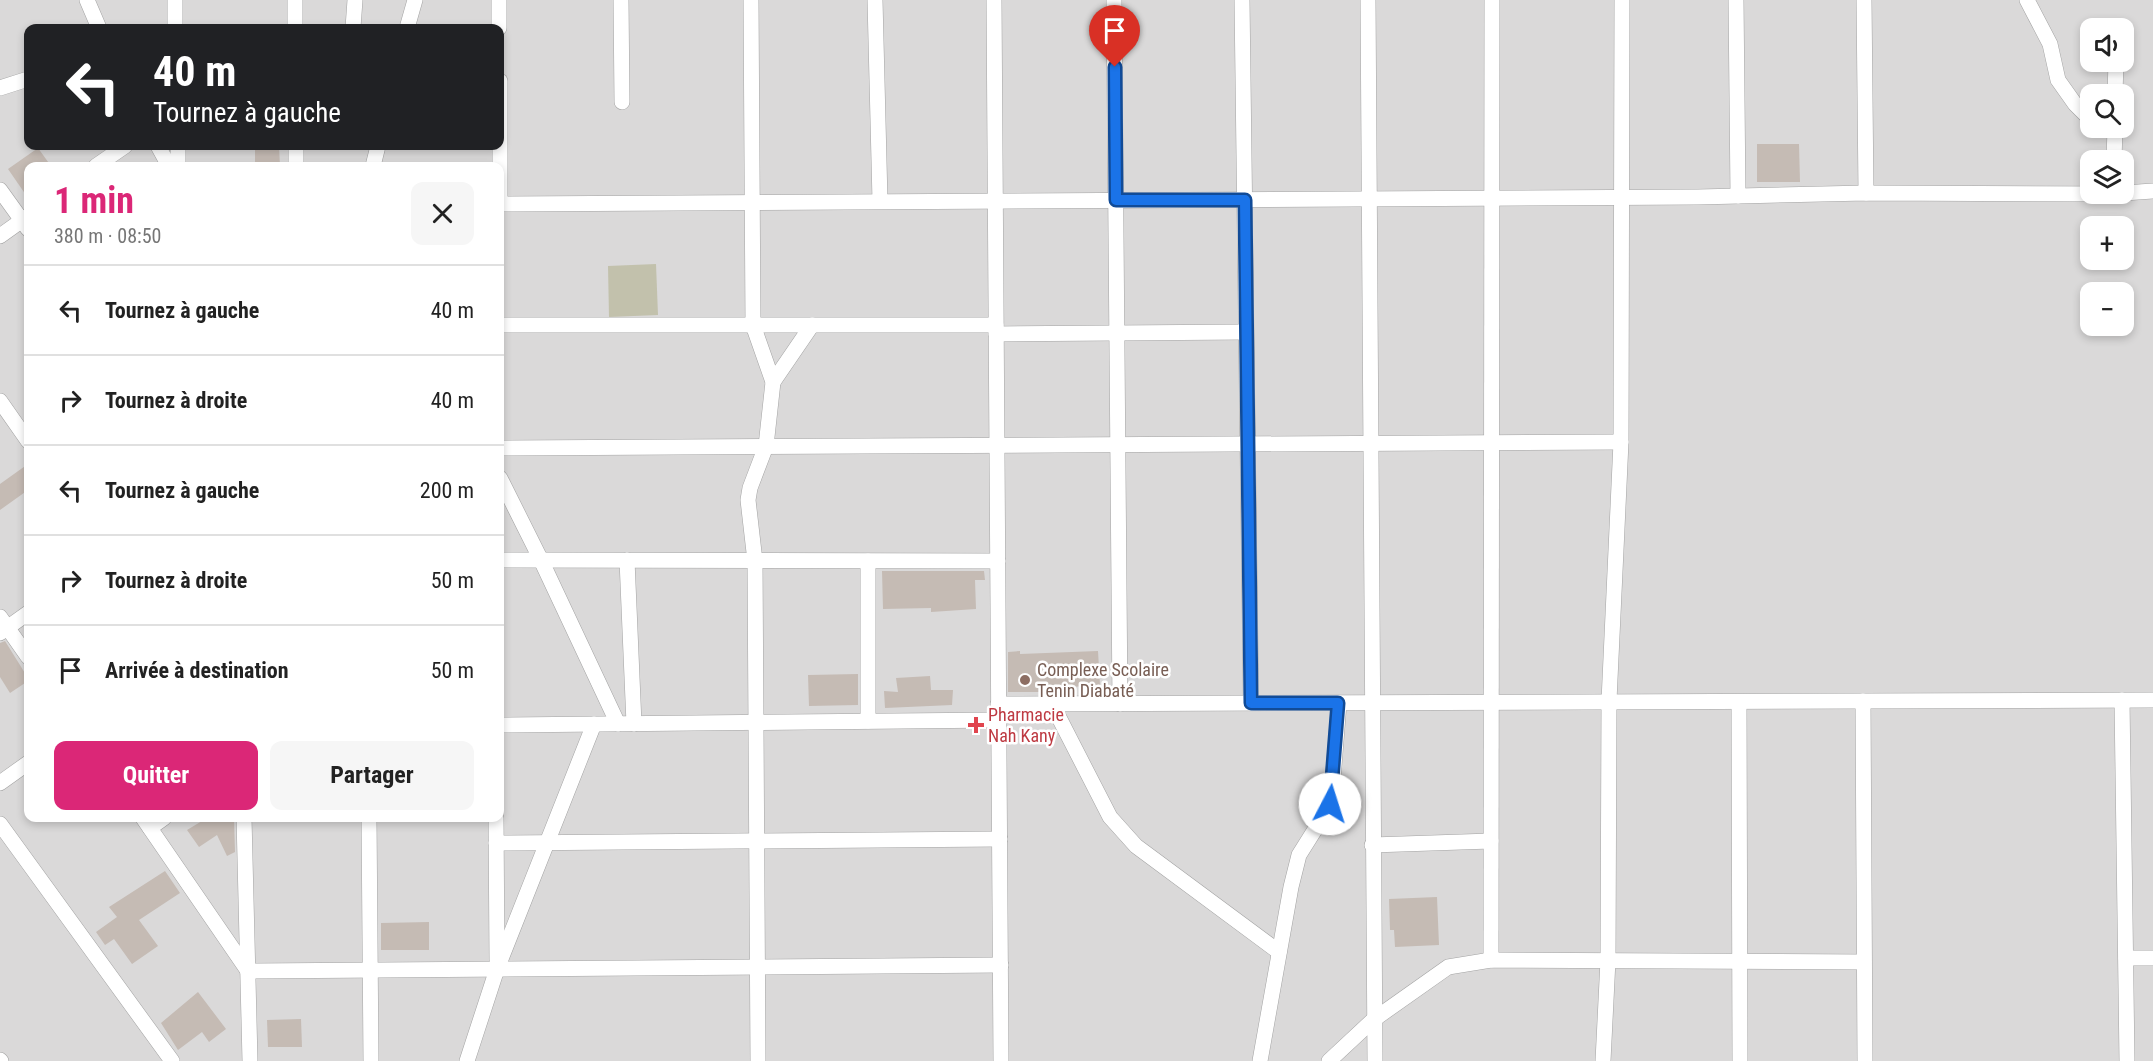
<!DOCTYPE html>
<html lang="fr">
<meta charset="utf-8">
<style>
:root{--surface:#fff;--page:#f6f6f6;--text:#222;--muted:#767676;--line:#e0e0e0;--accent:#db2777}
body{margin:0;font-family:"Roboto Condensed",sans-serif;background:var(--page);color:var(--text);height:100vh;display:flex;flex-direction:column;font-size:22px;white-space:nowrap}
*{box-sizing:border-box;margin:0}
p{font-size:20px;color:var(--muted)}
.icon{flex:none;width:33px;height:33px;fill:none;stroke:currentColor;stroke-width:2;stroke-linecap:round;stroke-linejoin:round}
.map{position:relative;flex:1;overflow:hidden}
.drawer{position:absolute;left:24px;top:162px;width:480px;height:660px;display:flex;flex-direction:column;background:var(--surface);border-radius:12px;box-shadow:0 3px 9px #0003}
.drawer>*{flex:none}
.banner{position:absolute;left:24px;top:24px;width:480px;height:126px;border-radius:12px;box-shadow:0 3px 9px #0003;background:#202124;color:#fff;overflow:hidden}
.controls{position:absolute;left:2080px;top:18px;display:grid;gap:12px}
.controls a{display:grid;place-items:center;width:54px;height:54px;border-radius:12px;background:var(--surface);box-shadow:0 3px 9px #0003;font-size:30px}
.pin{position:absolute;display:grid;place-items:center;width:51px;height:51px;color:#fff;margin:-62px -26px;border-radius:50% 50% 50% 0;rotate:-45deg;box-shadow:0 0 6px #0007}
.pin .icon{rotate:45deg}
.me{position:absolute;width:66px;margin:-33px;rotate:5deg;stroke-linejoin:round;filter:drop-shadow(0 0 4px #0008)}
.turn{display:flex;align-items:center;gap:21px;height:126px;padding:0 30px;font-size:27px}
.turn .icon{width:78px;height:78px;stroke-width:2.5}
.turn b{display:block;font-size:42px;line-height:51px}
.round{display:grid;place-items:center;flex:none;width:63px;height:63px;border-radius:12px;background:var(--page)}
.overview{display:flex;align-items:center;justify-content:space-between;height:102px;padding:0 30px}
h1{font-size:36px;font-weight:700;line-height:45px;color:var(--accent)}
.cta{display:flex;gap:12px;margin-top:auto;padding:12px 30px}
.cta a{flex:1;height:69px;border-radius:12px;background:var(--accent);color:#fff;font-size:24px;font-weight:700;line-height:69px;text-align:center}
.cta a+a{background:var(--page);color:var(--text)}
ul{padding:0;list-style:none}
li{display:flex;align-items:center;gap:18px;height:90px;padding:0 30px;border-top:2px solid var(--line)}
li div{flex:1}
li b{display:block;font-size:22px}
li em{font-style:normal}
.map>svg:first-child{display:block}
.residential{fill:#dad9d9;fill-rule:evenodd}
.construction{fill:#c2c1ac}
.building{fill:#c5bbb4}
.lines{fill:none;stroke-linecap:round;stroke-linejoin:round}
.street-casing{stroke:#a3a3a3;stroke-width:16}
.street{stroke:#fff;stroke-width:15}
.route-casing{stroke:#114b97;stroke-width:15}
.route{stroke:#1a73e8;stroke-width:10}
.education-dot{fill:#8d6e63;stroke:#fff;stroke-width:2}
.health-dot{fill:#e0444e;stroke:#fff;stroke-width:2}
.labels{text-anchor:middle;stroke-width:5;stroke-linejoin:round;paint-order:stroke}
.education-label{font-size:18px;fill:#785e54;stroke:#fff;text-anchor:start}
.health-label{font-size:18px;fill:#be3a42;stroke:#fff;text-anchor:start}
</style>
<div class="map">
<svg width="2153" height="1061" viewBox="0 0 2153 1061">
<rect width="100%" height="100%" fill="#eee9e1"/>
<path class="residential" d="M0,0H2153V1061H0ZM28,28H500V146H28ZM2091,28H2124V62H2091ZM2091,94H2124V128H2091ZM2091,160H2124V194H2091ZM28,166H500V818H28ZM2091,226H2124V260H2091ZM2091,292H2124V326H2091Z"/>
<path class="construction" d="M656,264L658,315L609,317L608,266Z"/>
<g class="building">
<path d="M1757,144H1799L1800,182H1757Z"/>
<path d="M255,146H279L280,166H255Z"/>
<path d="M38,148L51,166H28V198L8,169Z"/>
<path d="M28,464V490L0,510V484Z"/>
<path d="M882,571H984L985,580H975L976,609L931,612V608L883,609Z"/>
<path d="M5,641L28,678V681L10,693L0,677V643Z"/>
<path d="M1020,651V654L1098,651L1100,685L1057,688V692H1008V652Z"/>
<path d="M858,674V705L809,706L808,675Z"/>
<path d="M930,676L931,690H953L952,705L885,708L884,691L898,692L896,678Z"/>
<path d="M207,818H234L235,852L227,856L217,835L199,847L187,830Z"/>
<path d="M165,871L180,893L139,920L158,946L132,964L114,939L105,945L96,932L117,917L109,907Z"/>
<path d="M1437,897L1439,945L1395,947L1394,930H1390L1389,899Z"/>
<path d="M429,922V950H381V923Z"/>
<path d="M198,992L226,1029L209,1042L202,1032L178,1050L161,1023Z"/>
<path d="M301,1019L302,1047H268L267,1020Z"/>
</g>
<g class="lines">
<g class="street-casing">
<g id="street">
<path d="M87,0L99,28"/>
<path d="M175,0V28"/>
<path d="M295,0V28"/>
<path d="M499,0V28"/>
<path d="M621,0L622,102"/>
<path d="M751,0L753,325L773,382L766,446L750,488L748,500L755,561L758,1061"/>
<path d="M875,0L880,201"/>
<path d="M994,0L1001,1061"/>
<path d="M1114,0L1120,704"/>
<path d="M1242,0L1251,703"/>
<path d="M1368,0L1375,1061"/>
<path d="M1736,0L1738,196"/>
<path d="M1864,0L1866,193"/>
<path d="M2027,0L2050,44L2058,80L2075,104L2091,120"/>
<path d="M353,28L355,0"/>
<path d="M407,28L415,0"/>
<path d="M500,81V204"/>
<path d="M0,88L28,79"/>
<path d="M2115,94L2116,62"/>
<path d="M158,146L169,166"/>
<path d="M178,146V166"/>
<path d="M296,146V166"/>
<path d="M2114,160L2115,128"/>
<path d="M96,166L125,146"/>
<path d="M373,166L378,146"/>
<path d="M0,190L28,229"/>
<path d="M2124,193L2153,191"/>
<path d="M500,204L1698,197L1866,193L2118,194"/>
<path d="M0,236L28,216"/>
<path d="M500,325H996"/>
<path d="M996,334L1246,332"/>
<path d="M773,382L812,325"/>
<path d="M0,401L28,441"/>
<path d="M500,448L1621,442"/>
<path d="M500,478L541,560L618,724"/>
<path d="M500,560L998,561"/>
<path d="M627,560L634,724"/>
<path d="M868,561V721"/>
<path d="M0,617L28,657"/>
<path d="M0,633L28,613"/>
<path d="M2122,700L2127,1061"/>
<path d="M1863,701L1865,1061"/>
<path d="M1739,702L1740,1061"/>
<path d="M998,704L2153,700"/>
<path d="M1052,704L1110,817L1136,846L1279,952"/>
<path d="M500,725L999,720"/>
<path d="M0,783L28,763"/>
<path d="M143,818L248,971L1001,965"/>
<path d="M244,818L250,1061"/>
<path d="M369,818L371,1061"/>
<path d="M496,818L497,960"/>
<path d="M0,824L172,1061"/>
<path d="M150,828L164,818"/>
<path d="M496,843L1000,839"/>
<path d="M1372,845L1491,841"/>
<path d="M2126,958H2153"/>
<path d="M1491,960L1492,0"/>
<path d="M0,1060L1,1061"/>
<path d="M467,1061L497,969L594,724"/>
<path d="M1260,1061L1291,887L1299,855L1331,804L1339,703"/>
<path d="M1329,1061L1373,1020L1448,967L1491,960L1864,962"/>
<path d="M1603,1061L1608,960L1609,701L1621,442L1622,0"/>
</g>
</g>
<use href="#street" class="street"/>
</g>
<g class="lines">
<g class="route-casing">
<path id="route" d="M1115,67L1116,200H1245L1251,703H1338L1330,804"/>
</g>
<use href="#route" class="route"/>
</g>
<circle class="education-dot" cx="1025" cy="680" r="6"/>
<path class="health-dot" d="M973 716h6v6h6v6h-6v6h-6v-6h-6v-6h6z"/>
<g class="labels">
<g class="education-label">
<text x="1037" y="676">Complexe Scolaire<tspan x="1037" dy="21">Tenin Diabaté</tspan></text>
</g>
<g class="health-label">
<text x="988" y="721">Pharmacie<tspan x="988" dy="21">Nah Kany</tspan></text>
</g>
</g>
</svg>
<div class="controls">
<a><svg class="icon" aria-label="sound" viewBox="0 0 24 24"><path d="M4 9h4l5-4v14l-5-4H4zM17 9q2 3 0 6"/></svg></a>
<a><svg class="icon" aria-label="search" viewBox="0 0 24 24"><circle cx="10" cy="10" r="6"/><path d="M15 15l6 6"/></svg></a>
<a><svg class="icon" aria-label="layers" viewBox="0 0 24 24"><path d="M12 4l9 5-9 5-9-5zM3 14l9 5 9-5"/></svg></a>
<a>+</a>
<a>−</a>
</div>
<div class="pin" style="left:1115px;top:67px;background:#d93025"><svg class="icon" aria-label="arrive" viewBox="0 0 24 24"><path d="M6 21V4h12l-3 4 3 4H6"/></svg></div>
<svg class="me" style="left:1330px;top:804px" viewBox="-20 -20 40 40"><circle r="19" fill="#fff"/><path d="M0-13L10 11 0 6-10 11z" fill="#1a73e8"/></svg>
<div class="banner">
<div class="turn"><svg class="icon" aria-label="left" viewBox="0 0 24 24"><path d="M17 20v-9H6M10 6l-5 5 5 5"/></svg><div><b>40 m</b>Tournez à gauche</div></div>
</div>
<section class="drawer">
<div class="overview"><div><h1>1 min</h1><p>380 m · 08:50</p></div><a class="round"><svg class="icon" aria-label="close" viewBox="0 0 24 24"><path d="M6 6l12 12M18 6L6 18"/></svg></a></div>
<ul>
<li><svg class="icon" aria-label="left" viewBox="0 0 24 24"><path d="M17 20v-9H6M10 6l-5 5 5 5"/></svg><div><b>Tournez à gauche</b></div><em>40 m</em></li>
<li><svg class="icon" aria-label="right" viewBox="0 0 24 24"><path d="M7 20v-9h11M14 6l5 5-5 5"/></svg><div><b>Tournez à droite</b></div><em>40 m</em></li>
<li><svg class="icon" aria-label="left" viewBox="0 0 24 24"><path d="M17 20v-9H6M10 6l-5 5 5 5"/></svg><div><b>Tournez à gauche</b></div><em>200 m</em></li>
<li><svg class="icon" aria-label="right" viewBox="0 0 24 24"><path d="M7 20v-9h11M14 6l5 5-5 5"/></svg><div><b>Tournez à droite</b></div><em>50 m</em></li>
<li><svg class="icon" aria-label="arrive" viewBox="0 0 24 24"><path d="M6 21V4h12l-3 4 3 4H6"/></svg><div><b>Arrivée à destination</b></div><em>50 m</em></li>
</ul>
<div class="cta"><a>Quitter</a><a>Partager</a></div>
</section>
</div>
